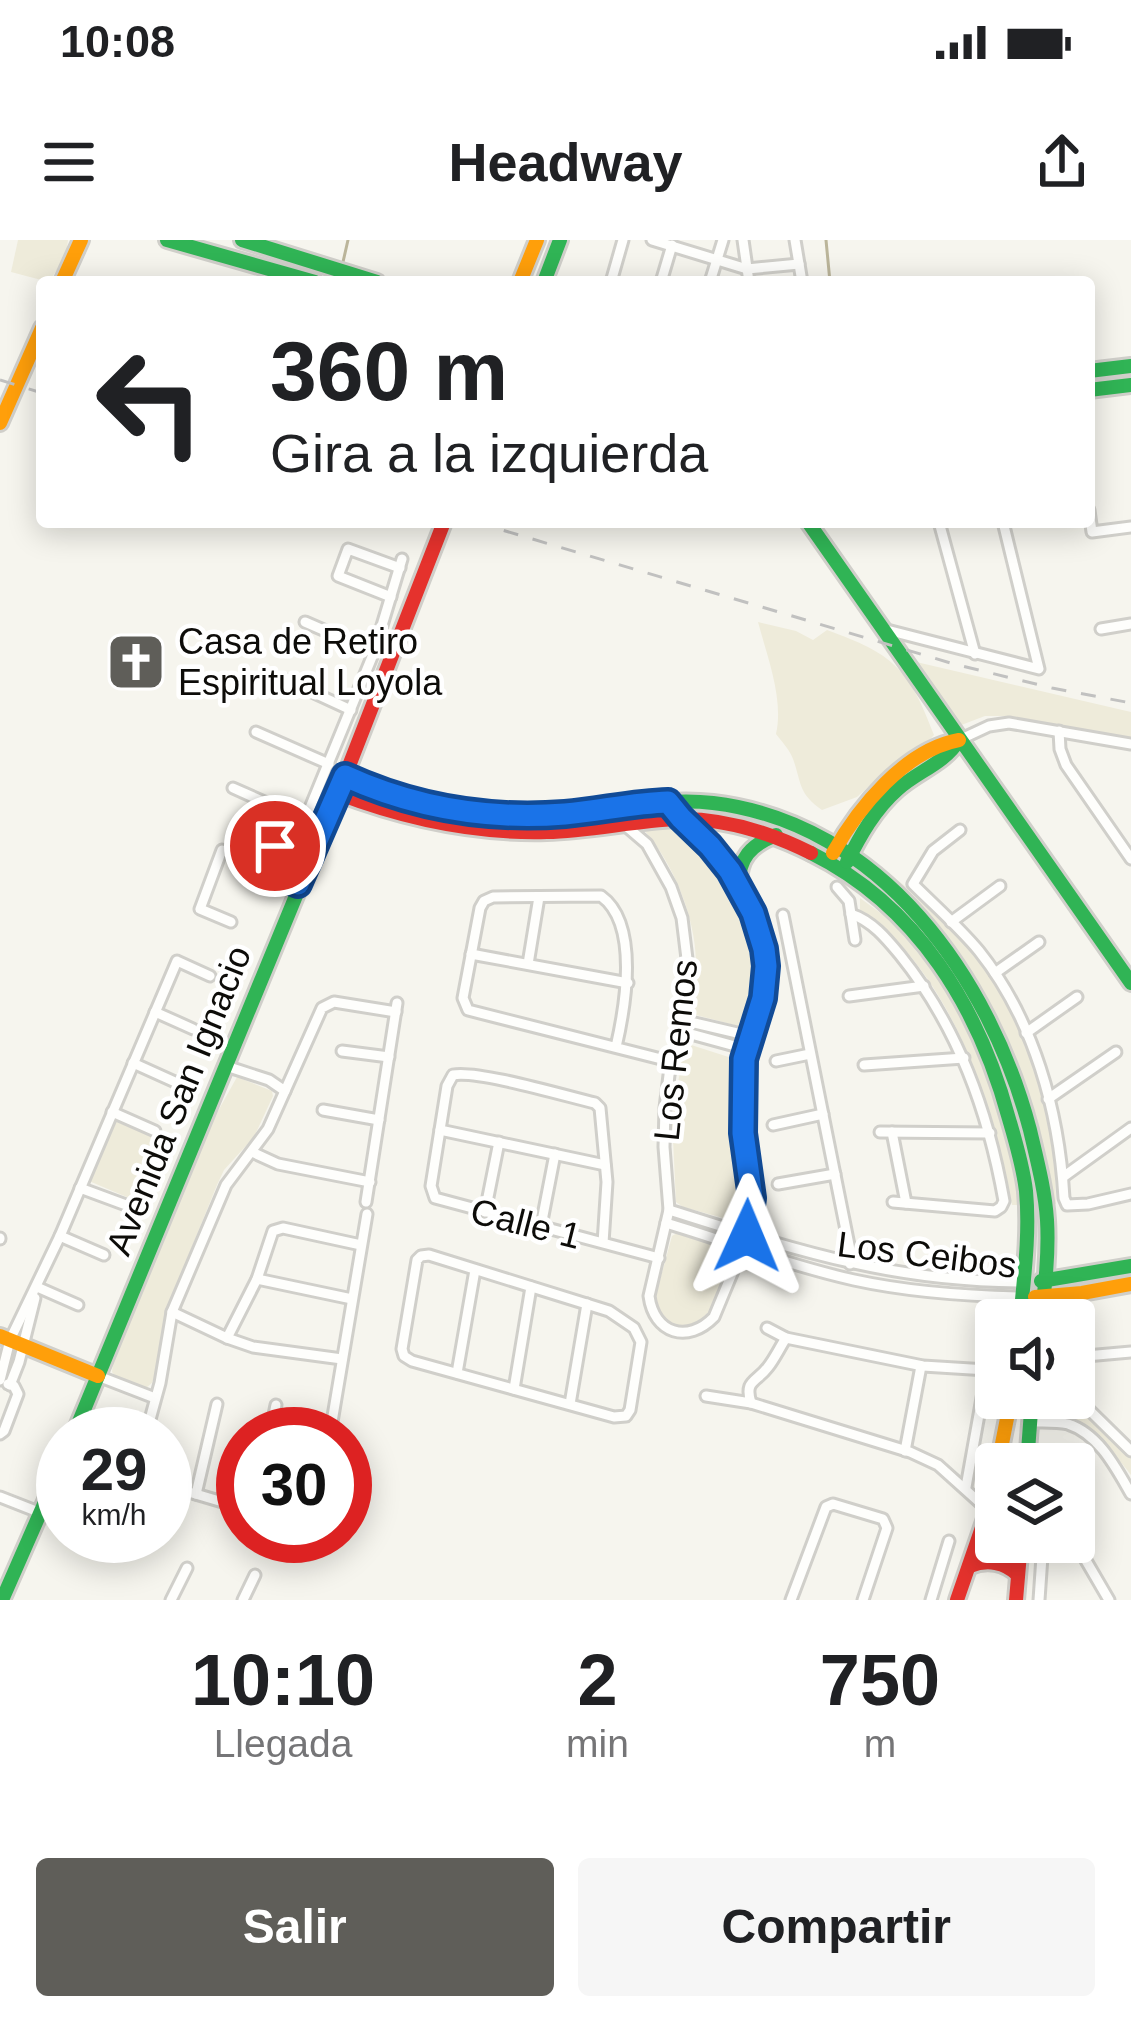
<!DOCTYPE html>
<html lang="es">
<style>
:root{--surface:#fff;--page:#f6f6f6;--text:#202124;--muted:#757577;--accent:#5f5e59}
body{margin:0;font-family:Helvetica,sans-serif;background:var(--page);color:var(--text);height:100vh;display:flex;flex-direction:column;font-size:45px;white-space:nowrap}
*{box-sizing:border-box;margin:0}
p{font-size:39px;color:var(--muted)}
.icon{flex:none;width:66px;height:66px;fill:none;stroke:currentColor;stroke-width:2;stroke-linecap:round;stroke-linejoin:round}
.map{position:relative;height:1360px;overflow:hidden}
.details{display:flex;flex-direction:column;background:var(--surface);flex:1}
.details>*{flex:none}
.banner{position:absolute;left:36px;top:36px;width:1059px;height:252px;border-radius:12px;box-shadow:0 6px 30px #0003;background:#fff;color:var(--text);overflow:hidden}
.controls{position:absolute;left:975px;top:1059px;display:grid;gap:24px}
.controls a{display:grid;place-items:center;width:120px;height:120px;border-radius:12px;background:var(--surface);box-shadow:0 6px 30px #0003;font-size:60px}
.speed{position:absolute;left:36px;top:1167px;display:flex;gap:24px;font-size:60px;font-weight:700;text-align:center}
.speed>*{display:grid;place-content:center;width:156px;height:156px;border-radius:50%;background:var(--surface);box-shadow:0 6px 30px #0003;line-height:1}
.speed small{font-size:30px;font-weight:400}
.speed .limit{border:18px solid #d22;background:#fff;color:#111}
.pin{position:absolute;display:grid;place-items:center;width:102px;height:102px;color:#fff;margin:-51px;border:6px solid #fff;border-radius:50%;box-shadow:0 3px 12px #0007}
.me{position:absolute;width:132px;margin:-66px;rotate:1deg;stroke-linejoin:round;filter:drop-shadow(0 0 9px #0008)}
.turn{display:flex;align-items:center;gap:42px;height:252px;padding:0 36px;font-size:54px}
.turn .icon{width:156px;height:156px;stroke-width:2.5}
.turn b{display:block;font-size:84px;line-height:102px}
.eta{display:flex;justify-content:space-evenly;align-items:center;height:204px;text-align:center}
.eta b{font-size:72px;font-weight:600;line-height:84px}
.button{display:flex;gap:24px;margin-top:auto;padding:24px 36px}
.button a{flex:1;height:138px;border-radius:12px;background:var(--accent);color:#fff;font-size:48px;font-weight:600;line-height:138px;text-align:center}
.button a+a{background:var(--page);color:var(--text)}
.status{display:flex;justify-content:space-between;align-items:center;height:84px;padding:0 60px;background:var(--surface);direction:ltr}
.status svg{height:33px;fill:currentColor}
header{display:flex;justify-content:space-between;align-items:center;height:156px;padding:0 36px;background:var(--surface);font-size:54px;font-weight:600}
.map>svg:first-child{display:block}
.green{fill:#eeebda}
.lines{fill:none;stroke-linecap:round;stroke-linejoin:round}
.stream{stroke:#bbb59a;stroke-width:3}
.street-casing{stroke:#d0cfca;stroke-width:15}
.fast-casing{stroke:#d0cfca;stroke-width:20}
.slow-casing{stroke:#d0cfca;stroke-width:20}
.jam-casing{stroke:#d0cfca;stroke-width:20}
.street{stroke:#fefefc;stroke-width:9}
.fast{stroke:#30b455;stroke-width:14}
.slow{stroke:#ff9f0a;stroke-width:14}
.jam{stroke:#e5322d;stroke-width:14}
.rail{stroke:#c1c1c0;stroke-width:3;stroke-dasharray:15 15;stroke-linecap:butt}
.route-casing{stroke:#114b97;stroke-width:30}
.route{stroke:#1a73e8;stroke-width:21}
.labels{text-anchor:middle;stroke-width:9;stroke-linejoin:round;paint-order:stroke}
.poi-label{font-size:36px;fill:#0d0c09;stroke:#fff;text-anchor:start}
.street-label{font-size:36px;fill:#0d0c09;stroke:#fff}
</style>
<div class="status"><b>10:08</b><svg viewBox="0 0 49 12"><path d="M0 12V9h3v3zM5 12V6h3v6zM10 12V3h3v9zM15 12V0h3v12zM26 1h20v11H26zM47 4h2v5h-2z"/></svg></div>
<header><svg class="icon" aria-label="menu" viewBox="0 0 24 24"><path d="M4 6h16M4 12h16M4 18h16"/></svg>Headway<svg class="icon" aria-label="share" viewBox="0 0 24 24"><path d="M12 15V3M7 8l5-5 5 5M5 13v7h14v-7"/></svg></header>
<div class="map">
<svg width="1131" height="1360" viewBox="0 0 1131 1360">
<rect width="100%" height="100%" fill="#f6f5ee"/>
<g class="green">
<path d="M18,0H68L66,15L49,42L11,32Z"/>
<path d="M758,382L796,391L813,400L827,390C893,414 909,428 934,495L923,507L888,529L857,557L822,570C798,553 802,544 793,519C790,510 782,502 776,494C784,459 767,416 758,382Z"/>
<path d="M912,421L1131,472V500L1010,476H985L956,487Z"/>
<path d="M676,586C715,602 750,676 753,716C755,738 748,762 746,784L742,787L696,775L693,769C694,753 696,737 696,721C695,676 673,623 644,590Z"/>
<path d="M861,611C897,640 936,668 966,703C1010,755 1047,840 1054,907C1056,926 1055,945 1056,964H1050L1024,846L966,725L911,659L858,616Z"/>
<path d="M860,658L890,680L933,731L977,798L1001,868L1023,965H1012C991,870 965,773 896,700C886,689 872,680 860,670Z"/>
<path d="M688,804L738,820L740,823C736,852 732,881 735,911C737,934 744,955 741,979L738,982L683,967L676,962L672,878L684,808Z"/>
<path d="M237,837L272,851L273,856L254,897L224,930L217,945L168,1066L155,1136L152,1143L146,1148L116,1137L112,1132L113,1123L213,880Z"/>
<path d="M115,881L155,898L129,958L89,941Z"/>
<path d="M677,993L730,1010L732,1019C722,1042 714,1087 683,1086C668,1085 660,1074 654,1062L672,996Z"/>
<path d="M1037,1158H1070L1131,1217V1235C1117,1216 1091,1187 1068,1180C1058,1177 1048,1177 1038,1174Z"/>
</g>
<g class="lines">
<g class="stream">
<path d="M826,0L830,42"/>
<path d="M343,22L348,0"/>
</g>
<g class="street-casing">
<g id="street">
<path d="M652,0L747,29L799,24"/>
<path d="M743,0L749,42"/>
<path d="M795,0L802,42"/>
<path d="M611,42L623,0"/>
<path d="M661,42L672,5"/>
<path d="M710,42L723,0"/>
<path d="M1089,270L1092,292L1131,287"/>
<path d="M939,282L975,414"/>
<path d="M391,357L338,336L348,309L400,328"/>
<path d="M305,382L374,412"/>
<path d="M883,389L1039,429L1003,282"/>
<path d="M1101,389L1131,384"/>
<path d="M286,440L351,470"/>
<path d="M1059,491L1060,509L1066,525L1131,619"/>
<path d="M256,492L329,524"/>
<path d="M959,500L989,486L1009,483L1131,504"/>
<path d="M233,548L305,580"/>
<path d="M626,586L647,604L671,647L682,678L688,727L685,767L669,835L665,868L664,907L669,970L649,1056C654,1094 688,1104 714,1077L743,1007L751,973L752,958L743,893L744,819L763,757L765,726L757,685L739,646L710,606L681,578L668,562"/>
<path d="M960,590L933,611L913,644C935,666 959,687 979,711C1034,780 1059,871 1064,958L1067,965L1088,964L1131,954"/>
<path d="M264,629L275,606L305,580L374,412L402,319"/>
<path d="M837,647L849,661L855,700"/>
<path d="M851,674C872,681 886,698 900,715C958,787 988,871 1004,961L1001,967L995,971L893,962"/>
<path d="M783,675L850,1010V1024"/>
<path d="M231,682L200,669L222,610L298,644"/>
<path d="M951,682L1000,646"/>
<path d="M471,714L628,743"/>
<path d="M528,724L539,657"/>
<path d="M995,733L1039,702"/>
<path d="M849,756L924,746"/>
<path d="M155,772L193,789"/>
<path d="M682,780L750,796"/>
<path d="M680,791L746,809"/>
<path d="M1026,793L1077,757"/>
<path d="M616,807C625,768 640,684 601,656L493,657L484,661L480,668L463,758L468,770L673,822"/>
<path d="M342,811L389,817"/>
<path d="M776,821L810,814"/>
<path d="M133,823L175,842"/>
<path d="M864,825L964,818"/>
<path d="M226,826L269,840L285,851"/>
<path d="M1048,859L1116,812"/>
<path d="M323,870L379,880"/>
<path d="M112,872L155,891"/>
<path d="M773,885L823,874"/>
<path d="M440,890L605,925"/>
<path d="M880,892L990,893"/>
<path d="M892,892L906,963"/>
<path d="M252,912L278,924L370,942"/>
<path d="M1063,937L1131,888"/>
<path d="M778,944L835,934"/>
<path d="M80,948L126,965"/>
<path d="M366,962L397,763"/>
<path d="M669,970C793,1009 891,1042 1024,1042"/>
<path d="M485,972L499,902"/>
<path d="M666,983C729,1002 791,1026 854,1040C909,1052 965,1056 1022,1057"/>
<path d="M541,986L555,914"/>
<path d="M60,996L104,1015"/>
<path d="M0,998V999"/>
<path d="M603,1003L607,942L600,868L595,863C565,856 478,830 453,835L447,846L431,946L435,958L659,1018"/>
<path d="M429,1015L609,1071L634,1088L641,1102L630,1170L626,1176L614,1177L412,1121L404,1116L402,1109L417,1020L421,1016Z"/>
<path d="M257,1039L352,1059"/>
<path d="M37,1047L78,1065"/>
<path d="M172,1072L227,1098L253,1107L342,1119"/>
<path d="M767,1088L786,1098L923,1126L987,1130L966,1247"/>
<path d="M227,1098L257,1039L273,991L283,988L361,1005"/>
<path d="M1086,1116L1131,1112"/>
<path d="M457,1133L475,1030"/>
<path d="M98,1136L155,1158"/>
<path d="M0,1140L10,1100L60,996L177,721L210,736"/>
<path d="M10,1145L19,1122L35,1058"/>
<path d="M514,1149L531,1047"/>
<path d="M1074,1155L1131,1211"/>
<path d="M706,1156L751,1163L910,1212L938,1225L988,1270"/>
<path d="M751,1163C744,1140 756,1143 768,1127C775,1118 780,1107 786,1098"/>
<path d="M570,1164L587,1064"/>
<path d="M1030,1182C1042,1182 1056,1181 1068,1184C1099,1194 1116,1228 1131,1254"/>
<path d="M0,1194L4,1191L18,1154L14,1146L8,1144"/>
<path d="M146,1194L160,1143L172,1072L226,945L268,889L322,768L334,762L396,772"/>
<path d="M270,1194L276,1165"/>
<path d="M330,1194L367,974"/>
<path d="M905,1211L921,1126"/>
<path d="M165,1245L243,1268"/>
<path d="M196,1254L217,1164"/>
<path d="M0,1257L41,1273"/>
<path d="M1074,1300L1109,1360"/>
<path d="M310,1314L313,1296"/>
<path d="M171,1360L187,1328"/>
<path d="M243,1360L255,1335"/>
<path d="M791,1360L826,1267L833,1264L883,1279L887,1288L863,1360"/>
<path d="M931,1360L949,1301"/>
<path d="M1039,1360L1043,1302"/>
</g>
</g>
<g class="fast-casing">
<g id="fast">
<path d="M167,0L315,42"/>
<path d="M242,0L377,42"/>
<path d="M544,42L560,0"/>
<path d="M1089,131L1131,126"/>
<path d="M1089,150L1131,145"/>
<path d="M808,282L1131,743"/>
<path d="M345,536C416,566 490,581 567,574C616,570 664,557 713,563C881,583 990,738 1030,890C1037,920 1045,950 1047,980C1049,1013 1045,1047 1041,1080"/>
<path d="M811,613C918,666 979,768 1009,879C1016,903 1023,926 1026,951C1030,994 1024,1037 1020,1080"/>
<path d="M847,622C860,596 875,569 898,549C918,531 944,524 959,500"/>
<path d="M739,646C738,618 751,605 776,595"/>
<path d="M1041,1041L1131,1026"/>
<path d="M74,1194L340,549"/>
<path d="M1027,1224L1032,1158"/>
<path d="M2,1360L63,1221"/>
</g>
</g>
<g class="slow-casing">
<g id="slow">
<path d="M62,42L81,0"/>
<path d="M520,42L537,0"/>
<path d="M0,183L42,88"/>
<path d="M833,613C858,568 905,510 959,500"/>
<path d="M1035,1057L1082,1053L1131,1044"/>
<path d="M0,1096L98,1136"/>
<path d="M998,1224L1011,1158"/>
<path d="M978,1301C988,1318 1005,1317 1021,1307"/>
</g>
</g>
<g class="jam-casing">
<g id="jam">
<path d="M340,549L444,282"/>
<path d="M337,553C405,579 474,594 547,592C590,591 633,581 677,579C724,578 769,592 811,613"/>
<path d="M970,1326C987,1319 1005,1322 1018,1335"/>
<path d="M957,1360L988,1270L996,1235"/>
<path d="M1016,1360L1021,1302"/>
</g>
</g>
<use href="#street" class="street"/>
<use href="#fast" class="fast"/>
<use href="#slow" class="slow"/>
<use href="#jam" class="jam"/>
<g class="rail">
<path d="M0,140L42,153"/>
<path d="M475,282L954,424L1052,448L1131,463"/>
</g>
</g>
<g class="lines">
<g class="route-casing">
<path id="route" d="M275,606L264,629L298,644L345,536C415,568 488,580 565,574C600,571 633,563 668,562L681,578L710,606L730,631L753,673L764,709L766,726L763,758L744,819L743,893L752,958L747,996"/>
</g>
<use href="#route" class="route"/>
</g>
<defs>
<g id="church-square" transform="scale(3)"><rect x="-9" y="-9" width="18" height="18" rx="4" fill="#5f5e59" stroke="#fff"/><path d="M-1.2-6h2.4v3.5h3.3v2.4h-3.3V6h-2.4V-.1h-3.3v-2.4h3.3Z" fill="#fff"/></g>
</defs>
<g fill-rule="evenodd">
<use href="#church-square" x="136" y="422"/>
</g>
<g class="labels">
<g class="poi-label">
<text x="178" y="414">Casa de Retiro<tspan x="178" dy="41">Espiritual Loyola</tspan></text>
</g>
<g class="street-label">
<text transform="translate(675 810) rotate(-84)" y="13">Los Remos</text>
<text transform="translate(178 860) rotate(-68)" y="13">Avenida San Ignacio</text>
<text transform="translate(526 983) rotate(14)" y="13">Calle 1</text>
<text transform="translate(927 1014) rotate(7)" y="13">Los Ceibos</text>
</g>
</g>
</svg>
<div class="controls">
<a><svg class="icon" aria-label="sound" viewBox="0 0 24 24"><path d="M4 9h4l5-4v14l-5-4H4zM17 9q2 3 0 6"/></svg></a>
<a><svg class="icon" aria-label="layers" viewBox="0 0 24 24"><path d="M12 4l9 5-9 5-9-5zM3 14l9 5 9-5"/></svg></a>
</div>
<div class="speed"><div>29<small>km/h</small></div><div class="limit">30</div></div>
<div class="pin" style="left:275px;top:606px;background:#d93025"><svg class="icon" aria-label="arrive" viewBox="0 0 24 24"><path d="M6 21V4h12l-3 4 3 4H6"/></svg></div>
<svg class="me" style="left:747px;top:996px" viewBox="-20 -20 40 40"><path d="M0-17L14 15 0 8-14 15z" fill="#1a73e8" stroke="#fff" stroke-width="4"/></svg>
<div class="banner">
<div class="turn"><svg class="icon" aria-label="left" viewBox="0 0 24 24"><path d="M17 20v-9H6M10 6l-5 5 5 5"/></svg><div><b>360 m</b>Gira a la izquierda</div></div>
</div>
</div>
<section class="details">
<div class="eta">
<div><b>10:10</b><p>Llegada</p></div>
<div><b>2</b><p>min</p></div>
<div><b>750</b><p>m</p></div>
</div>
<div class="button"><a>Salir</a><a>Compartir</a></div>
</section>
